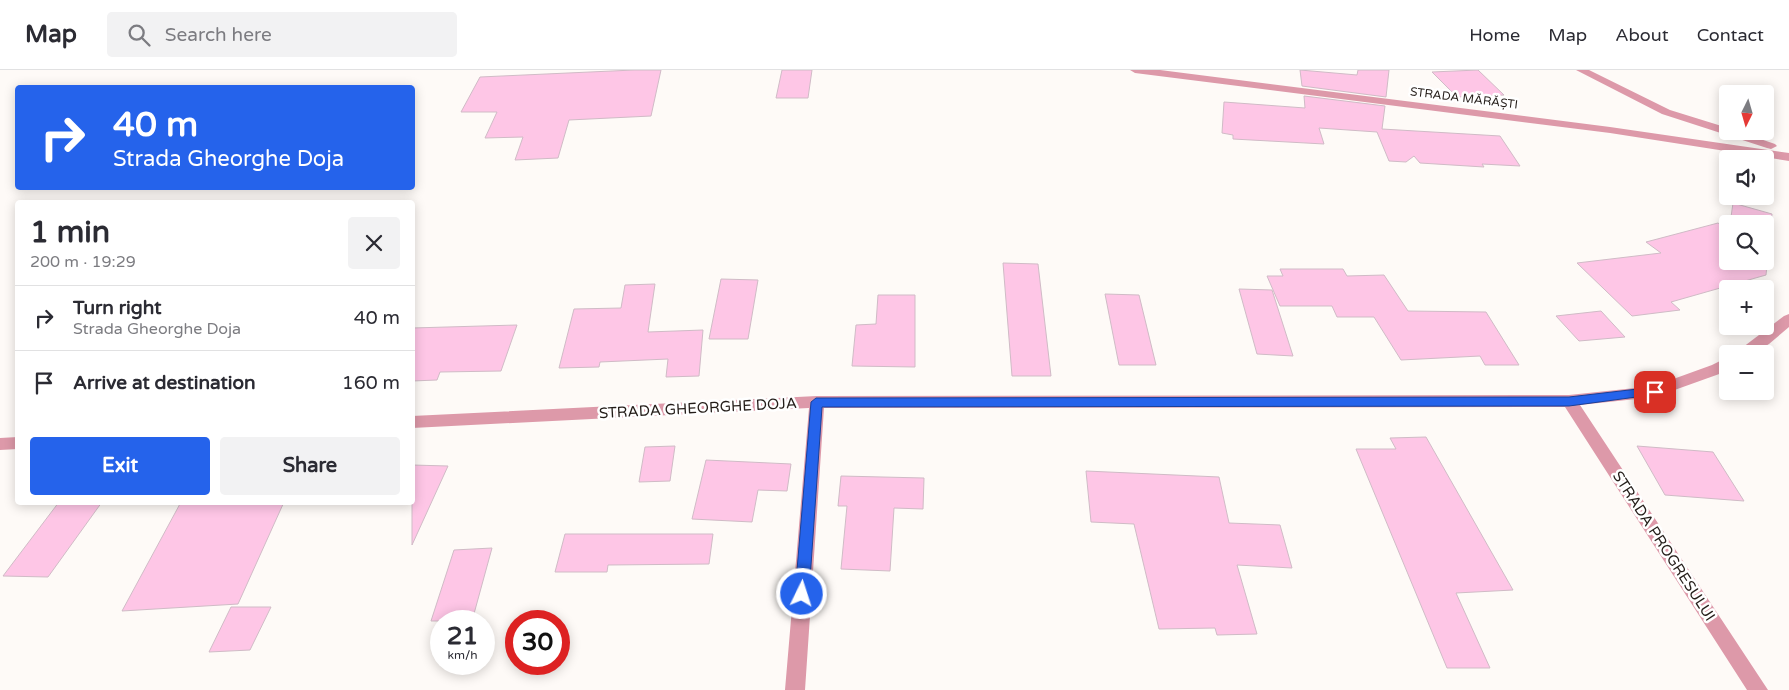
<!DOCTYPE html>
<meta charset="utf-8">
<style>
:root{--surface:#fff;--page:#f2f2f3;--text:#2b2b33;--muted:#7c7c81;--line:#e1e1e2;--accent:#2563eb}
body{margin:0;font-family:"Varela Round",sans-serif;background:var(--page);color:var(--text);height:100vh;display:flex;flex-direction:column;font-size:19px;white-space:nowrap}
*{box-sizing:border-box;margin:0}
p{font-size:16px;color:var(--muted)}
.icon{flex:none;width:28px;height:28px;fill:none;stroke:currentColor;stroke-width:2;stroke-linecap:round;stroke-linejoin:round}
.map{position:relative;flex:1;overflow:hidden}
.panel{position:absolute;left:15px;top:130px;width:400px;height:305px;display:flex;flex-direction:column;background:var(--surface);border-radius:5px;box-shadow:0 2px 12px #0003}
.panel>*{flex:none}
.guide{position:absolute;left:15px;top:15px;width:400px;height:105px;border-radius:5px;box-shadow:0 2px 12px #0003;background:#2563eb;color:#fff;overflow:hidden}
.needle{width:32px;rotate:185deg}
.buttons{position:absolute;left:1719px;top:15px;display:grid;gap:10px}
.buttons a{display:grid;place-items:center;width:55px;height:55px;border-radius:5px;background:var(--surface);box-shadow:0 2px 12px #0003;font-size:25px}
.speed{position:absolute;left:430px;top:540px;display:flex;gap:10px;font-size:25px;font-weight:700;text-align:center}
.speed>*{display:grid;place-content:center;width:65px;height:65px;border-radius:50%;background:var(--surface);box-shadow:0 2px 12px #0003;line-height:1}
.speed small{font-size:12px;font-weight:400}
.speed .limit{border:8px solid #d22;background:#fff;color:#111}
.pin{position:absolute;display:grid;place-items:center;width:42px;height:42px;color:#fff;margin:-21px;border-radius:10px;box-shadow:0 2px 8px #0006}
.me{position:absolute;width:55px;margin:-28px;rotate:4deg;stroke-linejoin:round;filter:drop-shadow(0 0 4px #0008)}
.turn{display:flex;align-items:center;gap:18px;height:105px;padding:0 15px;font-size:22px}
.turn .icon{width:65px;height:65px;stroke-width:2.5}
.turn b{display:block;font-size:35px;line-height:42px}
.round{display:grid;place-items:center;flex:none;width:52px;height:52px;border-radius:5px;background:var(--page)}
.overview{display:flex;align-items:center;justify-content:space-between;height:85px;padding:0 15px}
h1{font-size:30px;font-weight:700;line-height:38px}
.button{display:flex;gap:10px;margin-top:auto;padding:10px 15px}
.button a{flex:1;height:58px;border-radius:5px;background:var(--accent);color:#fff;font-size:20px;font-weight:700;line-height:58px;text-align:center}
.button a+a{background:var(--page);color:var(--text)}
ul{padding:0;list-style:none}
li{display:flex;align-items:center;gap:15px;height:65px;padding:0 15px;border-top:1px solid var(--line)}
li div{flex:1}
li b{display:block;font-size:19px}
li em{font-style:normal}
header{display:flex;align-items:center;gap:30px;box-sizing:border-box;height:70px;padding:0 25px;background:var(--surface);border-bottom:1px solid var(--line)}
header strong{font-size:24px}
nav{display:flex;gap:28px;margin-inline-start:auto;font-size:18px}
.search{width:350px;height:45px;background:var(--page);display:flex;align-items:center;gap:12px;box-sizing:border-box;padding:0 18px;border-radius:5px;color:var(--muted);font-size:19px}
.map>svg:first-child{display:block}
.building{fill:#fec6e6;stroke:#d0bbc6}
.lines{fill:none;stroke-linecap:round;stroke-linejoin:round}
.minor{fill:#dd99a9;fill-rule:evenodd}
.route{fill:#2563eb;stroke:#184099}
.labels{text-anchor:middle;stroke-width:5;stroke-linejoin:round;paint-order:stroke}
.far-street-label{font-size:12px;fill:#241d19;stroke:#fff}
.street-label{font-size:15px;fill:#241d19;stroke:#fff}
</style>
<header>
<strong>Map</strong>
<div class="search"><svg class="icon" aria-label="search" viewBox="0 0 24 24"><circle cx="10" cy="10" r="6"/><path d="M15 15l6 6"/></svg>Search here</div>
<nav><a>Home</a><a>Map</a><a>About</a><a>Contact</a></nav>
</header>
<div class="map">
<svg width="1789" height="620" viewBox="0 0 1789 620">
<rect width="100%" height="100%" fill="#fefaf7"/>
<g class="building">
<path d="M634,0H661L651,46L569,50L558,88L515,90L523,67L485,68L497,42H461L480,7Z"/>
<path d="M782,0H812L808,28H776Z"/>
<path d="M1300,0L1357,5L1358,0H1389L1386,27L1302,16Z"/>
<path d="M1478,0L1504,25L1457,27L1432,2Z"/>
<path d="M1304,26L1385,36L1382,59L1500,66L1520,96L1482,94L1484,97L1420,93L1414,86L1406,92L1389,91L1377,62L1319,58L1324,74L1233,69V65L1222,63L1224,32L1305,38Z"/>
<path d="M1733,133L1772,144L1766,205L1671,232L1680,240L1632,246L1577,193L1661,183L1646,172L1718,153L1728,160V191H1765V154H1730Z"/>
<path d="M1003,193L1038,194L1051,306H1012Z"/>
<path d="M1280,199H1343L1347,206L1384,205L1408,241L1486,242L1519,295H1485L1480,286L1401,290L1374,247H1337L1332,236H1280L1267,206H1283Z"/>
<path d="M721,209L758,210L748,269H709Z"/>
<path d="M655,214L648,262L703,260L699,306L666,307L668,289L600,292L599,297L559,298L574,239L621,238L625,215Z"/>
<path d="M1239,219L1272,220L1293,286L1257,284Z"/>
<path d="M1105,224L1139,225L1156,295H1119Z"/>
<path d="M878,225H915V297L852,296L856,255L876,254Z"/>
<path d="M1601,241L1625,267L1579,271L1556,246Z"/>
<path d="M517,255L501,301L440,302L437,310L412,311V258Z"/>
<path d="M1426,367L1513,520L1456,523L1490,598H1447L1356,379H1396L1390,368Z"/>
<path d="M675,376L670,411L639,412L645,377Z"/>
<path d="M1637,376L1713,382L1744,431L1665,425Z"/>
<path d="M706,390L791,394L787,421L758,420L752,452L692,449Z"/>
<path d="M412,395L448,396L412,475Z"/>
<path d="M1086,401L1219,407L1229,453L1280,455L1292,498L1237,495L1257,564L1217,565L1215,558L1159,559L1134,454L1091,452Z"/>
<path d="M841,406L924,408L923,439L894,438L890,501L841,499L847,436H838Z"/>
<path d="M59,432H102L48,507L3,506Z"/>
<path d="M181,432H284L238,534L122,541Z"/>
<path d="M565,464H713L709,494L608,495L607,502H555Z"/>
<path d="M492,478L472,551H431L454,480Z"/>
<path d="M231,537H271L250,580L209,582Z"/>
</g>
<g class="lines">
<g class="minor">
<path d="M1130,0H1160L1610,57L1789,83V91L1610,63L1135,3Z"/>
<path d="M1576,0H1589L1670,40L1728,58V61H1737L1775,74L1777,76L1771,79L1767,78L1662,44Z"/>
<path d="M1789,244V257L1769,274L1752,284H1734L1784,246Z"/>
<path d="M1728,287V299L1722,303L1655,327L1580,335L1768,620H1747L1565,337L824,338L805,620H785L809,338L412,358V346L817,326L1569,325L1654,316L1712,295Z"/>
<path d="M18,367V379L0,380V368Z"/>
</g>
</g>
<path class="route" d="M1655,317L1659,319L1661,322L1659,324L1569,336L822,337L809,524L807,528L802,530L797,528L795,524L811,332L816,328L1569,327Z"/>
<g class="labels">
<g class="far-street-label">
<text transform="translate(1464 28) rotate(7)" y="4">STRADA MĂRĂȘTI</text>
</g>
<g class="street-label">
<text transform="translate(698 338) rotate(-3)" y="5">STRADA GHEORGHE DOJA</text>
<text transform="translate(1664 476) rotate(57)" y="5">STRADA PROGRESULUI</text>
</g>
</g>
</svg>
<div class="buttons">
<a><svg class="needle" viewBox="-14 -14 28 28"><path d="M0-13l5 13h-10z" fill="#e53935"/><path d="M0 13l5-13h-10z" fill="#7c7c81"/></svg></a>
<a><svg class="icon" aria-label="sound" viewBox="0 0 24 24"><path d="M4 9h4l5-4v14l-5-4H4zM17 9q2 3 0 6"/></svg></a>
<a><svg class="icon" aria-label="search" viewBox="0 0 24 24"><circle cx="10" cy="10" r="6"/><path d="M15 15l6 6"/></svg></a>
<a>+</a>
<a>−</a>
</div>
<div class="speed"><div>21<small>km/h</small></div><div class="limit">30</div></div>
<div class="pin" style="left:1655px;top:322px;background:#d93025"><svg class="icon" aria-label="arrive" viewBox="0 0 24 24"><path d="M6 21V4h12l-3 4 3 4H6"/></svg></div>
<svg class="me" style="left:802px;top:524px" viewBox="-20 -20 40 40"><circle r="17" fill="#2563eb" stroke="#fff" stroke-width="3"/><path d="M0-11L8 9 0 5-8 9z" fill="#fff"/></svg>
<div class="guide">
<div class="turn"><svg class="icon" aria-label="right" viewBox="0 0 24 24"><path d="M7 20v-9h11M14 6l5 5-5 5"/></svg><div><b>40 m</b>Strada Gheorghe Doja</div></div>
</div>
<section class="panel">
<div class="overview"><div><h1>1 min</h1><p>200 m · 19:29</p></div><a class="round"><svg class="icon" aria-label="close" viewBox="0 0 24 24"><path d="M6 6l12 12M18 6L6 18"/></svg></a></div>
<ul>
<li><svg class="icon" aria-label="right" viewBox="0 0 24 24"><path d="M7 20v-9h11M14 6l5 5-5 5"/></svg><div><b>Turn right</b><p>Strada Gheorghe Doja</p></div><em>40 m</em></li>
<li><svg class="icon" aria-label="arrive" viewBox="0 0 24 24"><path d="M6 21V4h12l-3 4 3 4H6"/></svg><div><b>Arrive at destination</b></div><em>160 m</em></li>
</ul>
<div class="button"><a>Exit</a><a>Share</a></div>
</section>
</div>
